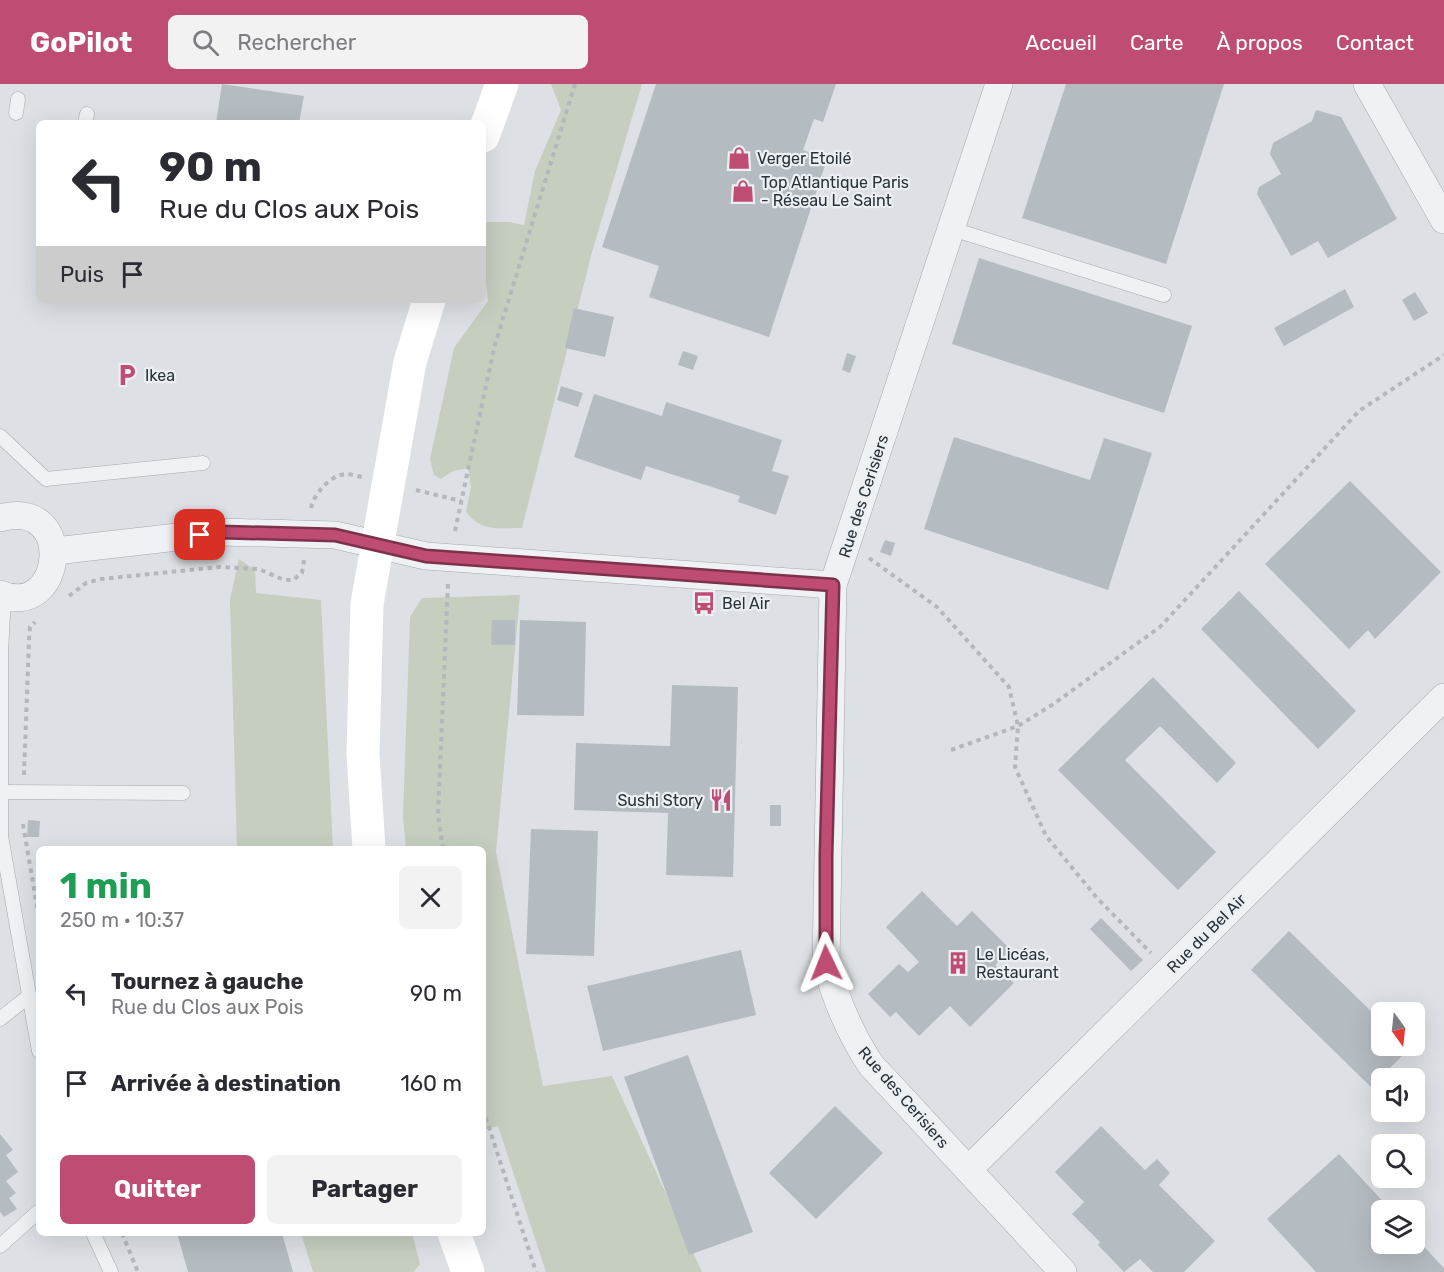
<!DOCTYPE html>
<html lang="fr">
<meta charset="utf-8">
<style>
:root{--surface:#fff;--page:#f2f2f3;--text:#2b2b33;--muted:#7c7c81;--accent:#bf4d73}
body{margin:0;font-family:Rubik,sans-serif;background:var(--page);color:var(--text);height:100vh;display:flex;flex-direction:column;font-size:22px;white-space:nowrap}
*{box-sizing:border-box;margin:0}
p{font-size:20px;color:var(--muted)}
.icon{flex:none;width:33px;height:33px;fill:none;stroke:currentColor;stroke-width:2;stroke-linecap:round;stroke-linejoin:round}
.map{position:relative;flex:1;overflow:hidden}
.panel{position:absolute;left:36px;top:762px;width:450px;height:390px;display:flex;flex-direction:column;background:var(--surface);border-radius:9px;box-shadow:0 6px 24px #0002}
.panel>*{flex:none}
.hud{position:absolute;left:36px;top:36px;width:450px;height:183px;border-radius:9px;box-shadow:0 6px 24px #0002;background:#fff;color:var(--text);overflow:hidden}
.needle{width:39px;rotate:165deg}
.fabs{position:absolute;left:1371px;top:918px;display:grid;gap:12px}
.fabs a{display:grid;place-items:center;width:54px;height:54px;border-radius:9px;background:var(--surface);box-shadow:0 6px 24px #0002;font-size:30px}
.pin{position:absolute;display:grid;place-items:center;width:51px;height:51px;color:#fff;margin:-26px;border-radius:12px;box-shadow:0 3px 9px #0006}
.me{position:absolute;width:66px;margin:-33px;rotate:358deg;stroke-linejoin:round;filter:drop-shadow(0 0 4px #0008)}
.turn{display:flex;align-items:center;gap:21px;height:126px;padding:0 24px;font-size:27px}
.turn .icon{width:78px;height:78px;stroke-width:2.5}
.turn b{display:block;font-size:42px;line-height:51px}
.then{display:flex;align-items:center;height:57px;padding:0 24px;background:#0003;gap:12px;font-size:22px}
.round{display:grid;place-items:center;flex:none;width:63px;height:63px;border-radius:9px;background:var(--page)}
.head{display:flex;align-items:center;justify-content:space-between;height:102px;padding:0 24px}
h1{font-size:36px;font-weight:700;line-height:45px;color:#1e9e55}
.cta{display:flex;gap:12px;margin-top:auto;padding:12px 24px}
.cta a{flex:1;height:69px;border-radius:9px;background:var(--accent);color:#fff;font-size:24px;font-weight:700;line-height:69px;text-align:center}
.cta a+a{background:var(--page);color:var(--text)}
ul{padding:0;list-style:none}
li{display:flex;align-items:center;gap:18px;height:90px;padding:0 24px}
li div{flex:1}
li b{display:block;font-size:22px}
li em{font-style:normal}
header{display:flex;align-items:center;gap:36px;box-sizing:border-box;height:84px;padding:0 30px;background:var(--accent);color:#fff}
header strong{font-size:28px}
nav{display:flex;gap:33px;margin-inline-start:auto;font-size:21px}
.search{width:420px;height:54px;background:var(--page);display:flex;align-items:center;gap:15px;box-sizing:border-box;padding:0 21px;border-radius:9px;color:var(--muted);font-size:22px}
.map>svg:first-child{display:block}
.green{fill:#c5cebf}
.building{fill:#b5bcc1}
.lines{fill:none;stroke-linecap:round;stroke-linejoin:round}
.service-casing{stroke:#a3a9ae;stroke-width:15}
.minor-casing{stroke:#a3a9ae;stroke-width:28}
.path{stroke:#b3b8bc;stroke-width:4;stroke-dasharray:4.5 4.5;stroke-linecap:butt}
.service{stroke:#eff2f4;stroke-width:14}
.minor{stroke:#eff2f4;stroke-width:27}
.secondary{stroke:#fff;stroke-width:33}
.route-casing{stroke:#7c324b;stroke-width:15}
.route{stroke:#bf4d73;stroke-width:10}
.labels{text-anchor:middle;stroke-width:4.5;stroke-linejoin:round;paint-order:stroke}
.poi-label{font-size:16px;fill:#28323a;stroke:#ecf0f3;text-anchor:start}
.street-label{font-size:16px;fill:#28323a;stroke:#ecf0f3}
</style>
<header>
<strong>GoPilot</strong>
<div class="search"><svg class="icon" aria-label="search" viewBox="0 0 24 24"><circle cx="10" cy="10" r="6"/><path d="M15 15l6 6"/></svg>Rechercher</div>
<nav><a>Accueil</a><a>Carte</a><a>À propos</a><a>Contact</a></nav>
</header>
<div class="map">
<svg width="1444" height="1188" viewBox="0 0 1444 1188">
<rect width="100%" height="100%" fill="#dde1e5"/>
<g class="green">
<path d="M551,0H642L592,168L522,444C500,444 481,448 466,428L471,403L468,384L453,387L441,395L434,391L430,375L454,264L488,217L484,181L486,138H509L524,141L535,87L561,26Z"/>
<path d="M239,475L255,486L256,509L321,516L333,765H237L230,516Z"/>
<path d="M520,511L496,768L543,1002L612,992L702,1188H546L498,1042L483,1046V765H406L403,732L410,533L422,514Z"/>
<path d="M301,1149H412L420,1180L413,1188H313Z"/>
</g>
<g class="building">
<path d="M222,0L304,12L299,39H216Z"/>
<path d="M656,0H836L823,38L814,35L803,66L827,75L769,253L649,213L659,182L602,163Z"/>
<path d="M1066,0H1224L1166,180L1022,134Z"/>
<path d="M1316,26L1341,33L1397,135L1328,174L1318,157L1291,172L1257,110L1259,103L1281,90L1270,70L1273,59L1312,37Z"/>
<path d="M979,174L1192,242L1164,329L952,260Z"/>
<path d="M1345,205L1354,223L1284,262L1274,244Z"/>
<path d="M1415,208L1428,229L1414,237L1402,216Z"/>
<path d="M574,224L614,233L605,273L565,264Z"/>
<path d="M683,267L698,272L693,286L678,281Z"/>
<path d="M847,269L856,272L850,289L842,286Z"/>
<path d="M561,302L583,309L578,323L557,316Z"/>
<path d="M594,310L662,332L666,318L782,356L772,387L789,392L776,431L738,418L740,412L646,382L641,396L574,373Z"/>
<path d="M954,353L1090,396L1104,354L1152,369L1108,506L924,445Z"/>
<path d="M1350,397L1441,488L1375,555L1368,546L1349,565L1265,480Z"/>
<path d="M885,456L895,459L891,472L880,468Z"/>
<path d="M1239,507L1356,627L1318,665L1201,545Z"/>
<path d="M492,536H515V561H491Z"/>
<path d="M520,536L586,538L584,632L517,631Z"/>
<path d="M1153,593L1236,679L1217,699L1160,642L1125,676L1216,768L1178,806L1058,686Z"/>
<path d="M672,601L738,603L733,793L666,791L668,729L574,726L576,659L670,662Z"/>
<rect x="770" y="721" width="11" height="21"/>
<path d="M28,736L40,737L39,753H27Z"/>
<path d="M531,745L598,747L594,872L526,870Z"/>
<path d="M922,807L957,842L972,827L1011,866L995,881L1014,899L970,943L950,922L919,952L896,928L890,933L868,910L899,880L908,888L919,878L886,843Z"/>
<path d="M1101,834L1143,876L1131,887L1090,845Z"/>
<path d="M1289,847L1382,938V962H1405L1409,965L1371,1003L1251,886Z"/>
<path d="M741,866L756,931L603,967L587,902Z"/>
<path d="M688,971L753,1148L689,1171L624,993Z"/>
<path d="M835,1022L883,1069L816,1135L769,1089Z"/>
<path d="M1101,1042L1145,1086L1157,1075L1170,1089L1159,1101L1215,1157L1184,1188H1153L1140,1175L1124,1188L1098,1161L1100,1158L1072,1130L1084,1118L1055,1088Z"/>
<path d="M0,1050L13,1066L6,1071L18,1088L6,1097L16,1109L9,1114L17,1125L4,1133L0,1128Z"/>
<path d="M1339,1070L1391,1126H1382V1160H1414V1152L1444,1184V1188H1316L1267,1135Z"/>
<path d="M177,1149H282L293,1188H188Z"/>
</g>
<g class="lines">
<g class="service-casing">
<g id="service">
<path d="M16,29L18,15"/>
<path d="M85,39L87,30"/>
<path d="M952,145L1164,211"/>
<path d="M0,352L46,395L203,379"/>
<path d="M4,512L1,569V752L39,967"/>
<path d="M1,708L183,709"/>
<path d="M0,935L29,912"/>
<path d="M93,1149L111,1188"/>
<path d="M0,1162L39,1127"/>
</g>
</g>
<g class="minor-casing">
<g id="minor">
<path d="M999,0L833,501L826,879C836,917 849,948 871,981L1063,1188"/>
<path d="M1367,0L1444,136"/>
<path d="M0,434C78,413 63,537 0,510"/>
<path d="M55,467L221,448L335,451L426,472L833,501"/>
<path d="M969,1085L1444,613"/>
</g>
</g>
<g class="path">
<path d="M416,406L461,417"/>
<path d="M311,424C314,410 330,391 346,390C351,390 357,392 362,393"/>
<path d="M455,447L494,264L575,0"/>
<path d="M869,474L937,523L1009,603L1018,642L1015,683L1046,752L1097,814L1151,869"/>
<path d="M69,512L86,499L101,495L219,483L259,485L284,496H293L302,489L304,476"/>
<path d="M951,666L1018,642L1052,621L1160,543L1359,327L1444,271"/>
<path d="M24,691L29,556L30,543L35,538"/>
<path d="M23,740L39,834"/>
<path d="M443,765L438,731L448,499"/>
<path d="M483,1025L536,1188"/>
<path d="M122,1149L138,1188"/>
</g>
<use href="#service" class="service"/>
<use href="#minor" class="minor"/>
<g class="secondary">
<path d="M483,52L502,0"/>
<path d="M369,765L363,670L367,520L410,278L429,216"/>
<path d="M454,1149L468,1188"/>
</g>
</g>
<g class="lines">
<g class="route-casing">
<path id="route" d="M200,451L221,448L335,451L426,472L833,501L826,772V879"/>
</g>
<use href="#route" class="route"/>
</g>
<defs>
<g id="shop-bare" transform="scale(1.8)"><path d="M-5-2.5h2.3a2.7 3.5 0 0 1 5.4 0H5L5.5 6h-11ZM-1.5-2.5h3a1.5 2.3 0 0 0-3 0Z" fill="#bf4d73" stroke="#ecf0f3" stroke-width="2.5" paint-order="stroke"/></g>
<g id="parking-bare" transform="scale(1.8)"><path d="M-3.5-5.5H1a3.5 3.5 0 0 1 0 7H-1V5.5H-3.5ZM-1-3.4V-.6H.8a1.4 1.4 0 0 0 0-2.8Z" fill="#bf4d73" stroke="#ecf0f3" stroke-width="2.5" paint-order="stroke"/></g>
<g id="bus-bare" transform="scale(1.8)"><path d="M-5-6H5V4H4V6H2V4H-2V6H-4V4H-5ZM-3.5-4V0h7V-4ZM-3.5 1.2v1.5H-2V1.2ZM2 1.2v1.5H3.5V1.2Z" fill="#bf4d73" stroke="#ecf0f3" stroke-width="2.5" paint-order="stroke"/></g>
<g id="restaurant-bare" transform="scale(1.8)"><path d="M-5-6h1v4h1v-4h1v4h1v-4h1v5L-1.5 .5V6h-2V.5L-5-1ZM5-6V6H3V1.5H1.5Q1.5-4 5-6Z" fill="#bf4d73" stroke="#ecf0f3" stroke-width="2.5" paint-order="stroke"/></g>
<g id="building-bare" transform="scale(1.8)"><path d="M-4-6H4V6H1V3H-1V6H-4ZM-2.5-4.3h1.7v1.8h-1.7ZM.8-4.3h1.7v1.8H.8ZM-2.5-1h1.7V.8h-1.7ZM.8-1h1.7V.8H.8Z" fill="#bf4d73" stroke="#ecf0f3" stroke-width="2.5" paint-order="stroke"/></g>
</defs>
<g fill-rule="evenodd">
<use href="#shop-bare" x="739" y="74"/>
<use href="#shop-bare" x="743" y="107"/>
<use href="#parking-bare" x="127" y="291"/>
<use href="#bus-bare" x="704" y="519"/>
<use href="#restaurant-bare" x="721" y="716"/>
<use href="#building-bare" x="958" y="879"/>
</g>
<g class="labels">
<g class="poi-label">
<text x="757" y="80">Verger Etoilé</text>
<text x="761" y="104">Top Atlantique Paris<tspan x="761" dy="18">- Réseau Le Saint</tspan></text>
<text x="145" y="297">Ikea</text>
<text x="722" y="525">Bel Air</text>
<text x="703" y="722" text-anchor="end">Sushi Story</text>
<text x="976" y="876">Le Licéas,<tspan x="976" dy="18">Restaurant</tspan></text>
</g>
<g class="street-label">
<text transform="translate(863 412) rotate(-72)" y="6">Rue des Cerisiers</text>
<text transform="translate(1206 849) rotate(-45)" y="6">Rue du Bel Air</text>
<text transform="translate(904 1013) rotate(49)" y="6">Rue des Cerisiers</text>
</g>
</g>
</svg>
<div class="fabs">
<a><svg class="needle" viewBox="-14 -14 28 28"><path d="M0-13l5 13h-10z" fill="#e53935"/><path d="M0 13l5-13h-10z" fill="#7c7c81"/></svg></a>
<a><svg class="icon" aria-label="sound" viewBox="0 0 24 24"><path d="M4 9h4l5-4v14l-5-4H4zM17 9q2 3 0 6"/></svg></a>
<a><svg class="icon" aria-label="search" viewBox="0 0 24 24"><circle cx="10" cy="10" r="6"/><path d="M15 15l6 6"/></svg></a>
<a><svg class="icon" aria-label="layers" viewBox="0 0 24 24"><path d="M12 4l9 5-9 5-9-5zM3 14l9 5 9-5"/></svg></a>
</div>
<div class="pin" style="left:200px;top:451px;background:#d93025"><svg class="icon" aria-label="arrive" viewBox="0 0 24 24"><path d="M6 21V4h12l-3 4 3 4H6"/></svg></div>
<svg class="me" style="left:826px;top:879px" viewBox="-20 -20 40 40"><path d="M0-17L14 15 0 8-14 15z" fill="#bf4d73" stroke="#fff" stroke-width="4"/></svg>
<div class="hud">
<div class="turn"><svg class="icon" aria-label="left" viewBox="0 0 24 24"><path d="M17 20v-9H6M10 6l-5 5 5 5"/></svg><div><b>90 m</b>Rue du Clos aux Pois</div></div>
<div class="then">Puis<svg class="icon" aria-label="arrive" viewBox="0 0 24 24"><path d="M6 21V4h12l-3 4 3 4H6"/></svg></div>
</div>
<section class="panel">
<div class="head"><div><h1>1 min</h1><p>250 m · 10:37</p></div><a class="round"><svg class="icon" aria-label="close" viewBox="0 0 24 24"><path d="M6 6l12 12M18 6L6 18"/></svg></a></div>
<ul>
<li><svg class="icon" aria-label="left" viewBox="0 0 24 24"><path d="M17 20v-9H6M10 6l-5 5 5 5"/></svg><div><b>Tournez à gauche</b><p>Rue du Clos aux Pois</p></div><em>90 m</em></li>
<li><svg class="icon" aria-label="arrive" viewBox="0 0 24 24"><path d="M6 21V4h12l-3 4 3 4H6"/></svg><div><b>Arrivée à destination</b></div><em>160 m</em></li>
</ul>
<div class="cta"><a>Quitter</a><a>Partager</a></div>
</section>
</div>
